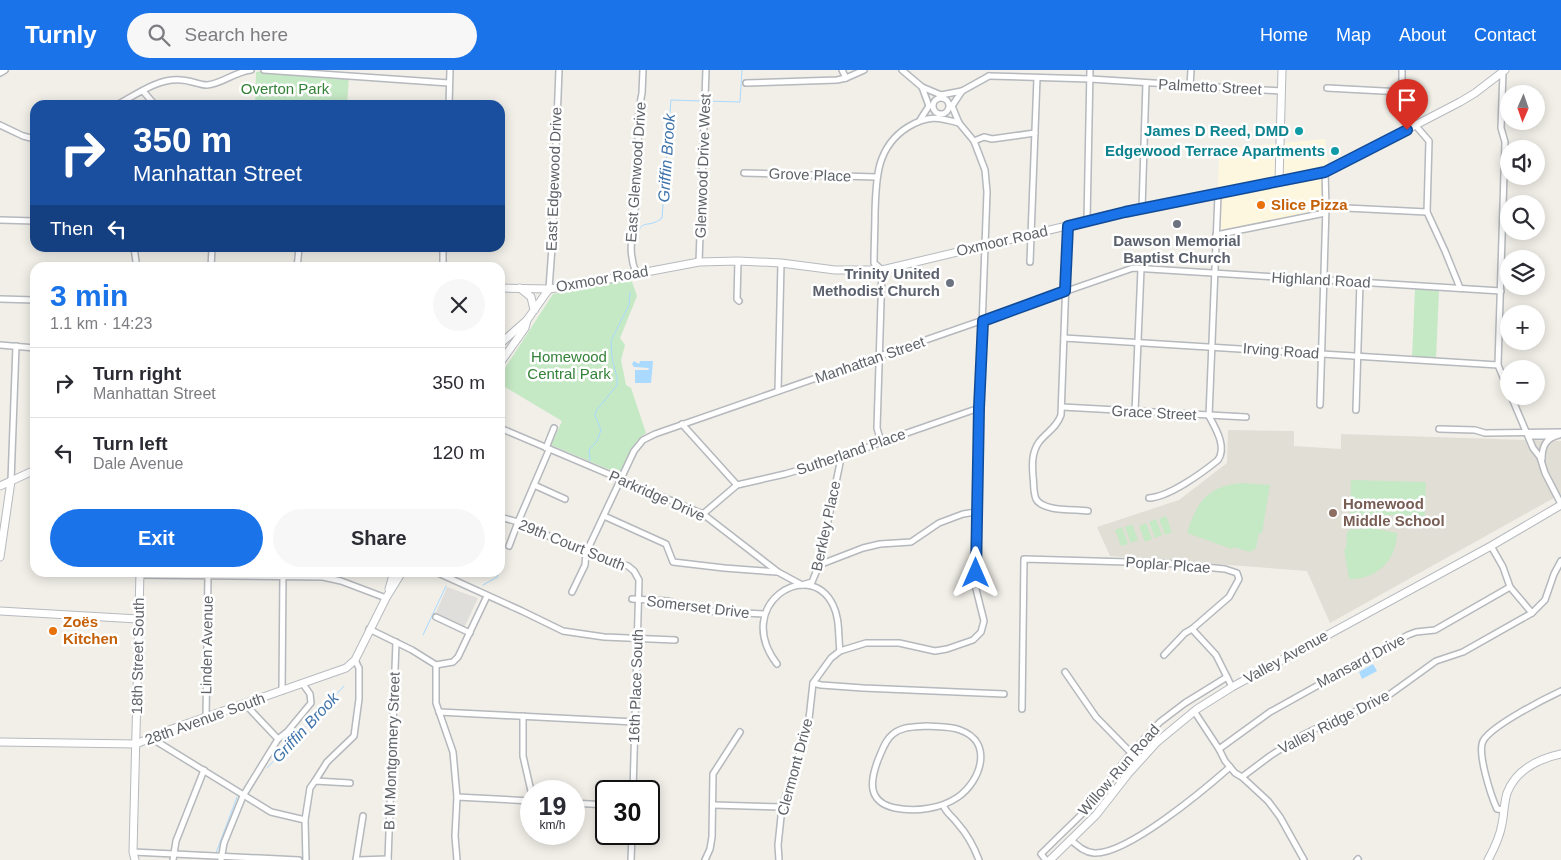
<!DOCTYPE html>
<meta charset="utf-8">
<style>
:root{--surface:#fff;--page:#f7f7f7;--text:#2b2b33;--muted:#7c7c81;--line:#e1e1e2;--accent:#1a73e8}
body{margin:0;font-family:Arial,sans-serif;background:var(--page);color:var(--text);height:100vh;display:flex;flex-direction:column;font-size:19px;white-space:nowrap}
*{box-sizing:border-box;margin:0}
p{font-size:16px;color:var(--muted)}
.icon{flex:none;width:28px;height:28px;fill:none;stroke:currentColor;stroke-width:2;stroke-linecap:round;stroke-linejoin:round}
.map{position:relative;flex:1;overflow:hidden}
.drawer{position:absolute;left:30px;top:192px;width:475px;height:315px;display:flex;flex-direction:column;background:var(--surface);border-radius:15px;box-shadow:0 2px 12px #0003}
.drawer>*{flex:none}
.hud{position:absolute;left:30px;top:30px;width:475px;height:152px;border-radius:15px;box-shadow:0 2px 12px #0003;background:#1a4fa0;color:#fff;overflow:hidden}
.needle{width:32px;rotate:182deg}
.buttons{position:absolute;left:1500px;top:15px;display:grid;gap:10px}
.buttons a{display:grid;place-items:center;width:45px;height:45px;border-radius:50%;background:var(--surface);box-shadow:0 2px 12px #0003;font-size:25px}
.speed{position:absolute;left:520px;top:710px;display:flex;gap:10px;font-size:25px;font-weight:700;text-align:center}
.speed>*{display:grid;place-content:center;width:65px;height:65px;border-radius:50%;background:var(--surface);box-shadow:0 2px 12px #0003;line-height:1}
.speed small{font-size:12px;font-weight:400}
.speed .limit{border:2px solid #111;border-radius:8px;background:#fff;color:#111}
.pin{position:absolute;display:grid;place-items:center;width:42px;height:42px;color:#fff;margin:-51px -21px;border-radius:50% 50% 50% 0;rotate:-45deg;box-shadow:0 0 5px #0007}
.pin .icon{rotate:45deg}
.me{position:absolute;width:55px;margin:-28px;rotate:0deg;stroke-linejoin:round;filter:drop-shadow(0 0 4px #0008)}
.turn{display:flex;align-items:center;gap:18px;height:105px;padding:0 20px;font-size:22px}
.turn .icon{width:65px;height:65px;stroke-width:2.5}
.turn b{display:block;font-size:35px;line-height:42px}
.then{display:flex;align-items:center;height:48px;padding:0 20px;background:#0003;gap:10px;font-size:19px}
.round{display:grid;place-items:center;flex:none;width:52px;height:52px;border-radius:26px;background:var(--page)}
.head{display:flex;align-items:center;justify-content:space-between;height:85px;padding:0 20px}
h1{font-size:30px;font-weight:600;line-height:38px;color:var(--accent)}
.action{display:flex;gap:10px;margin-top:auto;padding:10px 20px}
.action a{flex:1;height:58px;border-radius:30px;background:var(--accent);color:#fff;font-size:20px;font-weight:600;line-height:58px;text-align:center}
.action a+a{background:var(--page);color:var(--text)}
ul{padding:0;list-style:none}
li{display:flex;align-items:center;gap:15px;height:70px;padding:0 20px;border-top:1px solid var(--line)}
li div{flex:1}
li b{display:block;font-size:19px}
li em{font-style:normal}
header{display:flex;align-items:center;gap:30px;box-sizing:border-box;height:70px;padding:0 25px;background:var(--accent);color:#fff}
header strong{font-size:24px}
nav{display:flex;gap:28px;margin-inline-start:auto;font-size:18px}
.search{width:350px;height:45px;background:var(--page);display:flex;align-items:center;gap:12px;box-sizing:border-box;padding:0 18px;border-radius:28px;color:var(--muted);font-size:19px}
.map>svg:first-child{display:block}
.commercial{fill:#fef7e0}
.industrial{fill:#e0deda}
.education{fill:#e1ded6}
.green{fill:#c5e8c5}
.water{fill:#aadaff}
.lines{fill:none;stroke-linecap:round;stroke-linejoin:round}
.stream{stroke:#aadaff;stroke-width:1}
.street-casing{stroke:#b5b8bc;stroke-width:8}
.secondary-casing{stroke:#b6babf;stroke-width:9}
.street{stroke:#fff;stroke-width:5}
.secondary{stroke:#fff;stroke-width:7}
.route-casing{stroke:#114b97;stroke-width:12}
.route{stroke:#1a73e8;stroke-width:9}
.culture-dot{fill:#0f9aa8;stroke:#fff;stroke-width:2}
.food-dot{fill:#e8710a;stroke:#fff;stroke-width:2}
.worship-dot{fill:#6b7280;stroke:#fff;stroke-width:2}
.education-dot{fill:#8d6e63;stroke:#fff;stroke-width:2}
.labels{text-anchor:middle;stroke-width:5;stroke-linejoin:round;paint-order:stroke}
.street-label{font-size:15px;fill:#5f6368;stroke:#fff}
.park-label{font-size:15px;fill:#348238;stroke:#fff}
.culture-label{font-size:15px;font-weight:bold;fill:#0d838f;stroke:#fff;text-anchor:end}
.food-label{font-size:15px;font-weight:bold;fill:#c56008;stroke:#fff;text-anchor:start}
.worship-label{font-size:15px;font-weight:bold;fill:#5b616d;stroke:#fff}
.education-label{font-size:15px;font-weight:bold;fill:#785e54;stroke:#fff;text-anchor:start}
.water-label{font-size:16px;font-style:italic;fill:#4174aa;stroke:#fff}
</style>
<header>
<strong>Turnly</strong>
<div class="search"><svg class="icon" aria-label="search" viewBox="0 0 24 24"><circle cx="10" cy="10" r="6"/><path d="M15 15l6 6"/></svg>Search here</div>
<nav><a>Home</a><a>Map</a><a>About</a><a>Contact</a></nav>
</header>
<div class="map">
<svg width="1561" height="790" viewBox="0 0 1561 790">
<rect width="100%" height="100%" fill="#f1efe8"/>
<path class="commercial" d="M1325,69L1328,93L1324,100V142L1217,163L1219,79Z"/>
<path class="industrial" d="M447,517L478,528L464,558L435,545Z"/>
<path class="education" d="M1228,360L1294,361V376L1341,379V364L1561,371V424L1330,553L1307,501L1110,486L1097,457L1179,430L1227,393Z"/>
<g class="green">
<path d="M270,1L349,6L347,35H255L256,2Z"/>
<path d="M631,209L637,226L620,268L625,275L621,290L626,315L631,318L646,363C631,373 626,389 620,404L551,375L562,351L500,314V306L553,224Z"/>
<path d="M1415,219L1439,221L1436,289L1412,288Z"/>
<path d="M1351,410L1426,412L1425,446L1350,444Z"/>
<path d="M1242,413L1270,415L1262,463H1259L1256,478L1250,482L1234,477L1232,479L1187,463C1197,431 1208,416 1242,413Z"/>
<path d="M1166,446L1172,462L1165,465L1159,449Z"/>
<path d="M1156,449L1162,465L1155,468L1149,452Z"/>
<path d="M1146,453L1152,469L1145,472L1139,456Z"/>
<path d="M1132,454L1138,470L1131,473L1125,457Z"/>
<path d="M1122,457L1128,474L1121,476L1115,460Z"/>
<path d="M1367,457L1397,463C1397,490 1376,510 1349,509L1344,479H1346L1347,463L1350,459H1366Z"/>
</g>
<g class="water">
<path d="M634,291L639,294L640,291H653L651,313H635V300H648L649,298L634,297L632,294Z"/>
<path d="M1373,594L1377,601L1362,609L1359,602Z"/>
</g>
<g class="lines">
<g class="stream">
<path d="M706,31L740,32L742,0"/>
<path d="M636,174C640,144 646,161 662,148L671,30L702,31"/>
<path d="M588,393L590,389L589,380L597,371L601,360L595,345L596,341L617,315V308L612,288L611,271L629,235L630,222"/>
<path d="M500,501L501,500"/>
<path d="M483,515L497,507L499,502"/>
<path d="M423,565L446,516"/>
<path d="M267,698L344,616"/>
<path d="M216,783L237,727"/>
</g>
<g class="street-casing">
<g id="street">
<path d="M264,0L449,13"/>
<path d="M842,0L846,8"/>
<path d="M902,0L922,17L941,25"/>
<path d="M1402,0V31L1416,56L1429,71L1427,142L1445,181L1460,218"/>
<path d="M1503,2L1501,58L1505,72L1498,295L1509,322"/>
<path d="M0,3L5,0"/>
<path d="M989,6L1090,9L1281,21"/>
<path d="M746,13L837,10L846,8L864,0"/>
<path d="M1190,16L1191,0"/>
<path d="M922,17L929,36"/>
<path d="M1327,18L1402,22"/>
<path d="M143,21L155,35"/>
<path d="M941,25L962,21L989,6"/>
<circle cx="941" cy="36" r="8"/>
<path d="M117,35C137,24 158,8 181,10C190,10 199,15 207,15C222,14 234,2 251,0"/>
<path d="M449,35L450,0"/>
<path d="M952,36L962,21"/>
<path d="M920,50L929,36"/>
<path d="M0,55L23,66L35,69"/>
<path d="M974,71L984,67L992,69L1035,63"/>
<path d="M744,103L876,107"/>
<path d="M1326,137L1427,142"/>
<path d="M1142,139L1146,13"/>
<path d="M0,150L35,151"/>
<path d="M1087,151L1090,0"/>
<path d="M1068,156L1061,345C1057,357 1047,362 1039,372C1032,382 1032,393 1033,406C1034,413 1033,422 1036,429C1043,442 1075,439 1088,441"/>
<path d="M1216,165L1325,143"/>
<path d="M134,178L137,198"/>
<path d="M738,191L737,229L739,231"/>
<path d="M699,192L706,0"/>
<path d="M1030,192L1037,8"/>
<path d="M211,198L212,178"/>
<path d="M297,198L299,178"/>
<path d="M443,198V178"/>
<path d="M636,203C627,180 633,165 635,141C638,108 638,73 639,39L642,23L643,0"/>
<path d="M549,219L552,177L559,0"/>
<path d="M0,229L35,230"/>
<path d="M1064,268L1498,295"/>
<path d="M0,275L35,278"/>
<path d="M778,321L781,193"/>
<path d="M1511,326L1533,378L1540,387L1545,403L1561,434"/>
<path d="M1320,335L1326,137L1325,102"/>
<path d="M1062,337L1246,347"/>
<path d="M1356,340L1360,212"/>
<path d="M1135,342L1141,199"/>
<path d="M1209,346L1218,125"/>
<path d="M682,354L737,415"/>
<path d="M500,358L703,444L778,502L802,515L812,512L819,495L841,388"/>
<path d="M1439,359L1475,360L1485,363L1561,362"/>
<path d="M1528,363L1531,366H1553"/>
<path d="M881,372L877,358L882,200L874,193C874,176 875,159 875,143C876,109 876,77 908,57C928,45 938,47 959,53"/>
<path d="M546,378L554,358"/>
<path d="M1542,389C1542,376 1546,368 1559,365L1561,363"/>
<path d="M11,411L16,276"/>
<path d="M534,415L565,429"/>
<path d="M1149,428C1169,427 1202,403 1218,390C1227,377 1216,359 1209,346"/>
<path d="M703,444L737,415L785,404L841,388L881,372L979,338"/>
<path d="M604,446L666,474L673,492L724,498L777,502"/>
<path d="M500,447L518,452L586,483L628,496L634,501L639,510L633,721"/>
<path d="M509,476L518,452L549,380"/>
<path d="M1491,476L1503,497L1510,517L1532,543"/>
<path d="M819,495L863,478L880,474L911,472L939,453L963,444L976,442"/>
<path d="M436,502L522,541L563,561L604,567L675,570"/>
<path d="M140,505L323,507L341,511L386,528"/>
<path d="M572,522L585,495L586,483L634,381L643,370L655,364L1133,198L1501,221"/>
<path d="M632,529L668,531L693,539L706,541L764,544"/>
<path d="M436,547L470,563"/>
<path d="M369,559L412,580L436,595"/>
<path d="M1192,559L1216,585L1232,617"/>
<path d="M777,594C732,535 809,486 833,535C840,549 838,565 840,581"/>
<path d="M436,595V633L453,682L457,727L455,766L457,790"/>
<path d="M436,595L453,592L458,587L487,526"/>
<path d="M1065,602L1096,647L1139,691"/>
<path d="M813,613L821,615L863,618L1004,624"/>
<path d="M282,621L283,502"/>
<path d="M245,634L278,669"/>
<path d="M1022,639L1024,489L1163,493L1225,499L1237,503L1239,509L1229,527L1192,559L1185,563L1164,585"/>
<path d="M1194,641L1219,679L1225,691L1235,703L1242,707L1268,731L1280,747L1304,790"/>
<path d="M439,642L635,652"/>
<path d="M523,646V686L531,721"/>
<path d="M206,648L208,504"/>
<path d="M926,656C937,657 950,656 960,660C994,672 981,711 958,727C941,739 915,742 895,738C867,732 870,711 878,690C882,681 885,670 893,664C903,656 915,657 926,656Z"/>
<path d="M151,668L271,742L305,750L310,718L315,711L350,713"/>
<path d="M1219,679L1270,642L1408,565L1416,562L1435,560L1510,517"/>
<path d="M1242,707L1270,686L1301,666L1319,657L1382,630L1436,591L1463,582L1532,543L1545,530L1554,504L1561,491"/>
<path d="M315,711L327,692L354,666L359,629V598L355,590"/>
<path d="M457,727L531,731"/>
<path d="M574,733L606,735"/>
<path d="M713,735L782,737"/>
<path d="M943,735C946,743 953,747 958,754C967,764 974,777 979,790"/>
<path d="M1504,740L1497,739C1491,726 1477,683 1483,671C1491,656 1544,629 1561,621"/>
<path d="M305,750L306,790"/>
<path d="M1071,770C1078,776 1084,782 1094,783C1127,785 1205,719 1230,697"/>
<path d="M133,782L299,790"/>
<path d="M173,790L176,771L204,700"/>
<path d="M221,790L224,773L243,726L278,669L287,662L311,633L310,624L303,614"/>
<path d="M356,790L363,746"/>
<path d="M358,790L388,789"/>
<path d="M388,790L396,572"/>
<path d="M631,790L632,764"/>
<path d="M705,790L710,779L712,767L713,704L740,662"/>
<path d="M779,790L778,775L782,737L808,658L813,613L831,588L840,581L866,573H899L935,581L947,579L973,570L981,562L984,551L975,515L976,491L979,338L987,122L985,100L974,71L959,53L952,36"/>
<path d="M1046,790L1041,784L1089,737L1130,684L1160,652L1185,633L1227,607"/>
<path d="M1357,790L1358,789"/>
</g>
</g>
<g class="secondary-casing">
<g id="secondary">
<path d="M1279,112L1282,0"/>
<path d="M500,218L549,219L588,213L699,192L738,191L781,193L835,200H882L1125,142L1325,102L1460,32L1475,23L1505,0"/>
<path d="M520,218L531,227L534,240"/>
<path d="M500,274L527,250L549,219"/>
<path d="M500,293L525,258L527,250"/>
<path d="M0,416L35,400"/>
<path d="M0,487L11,411"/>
<path d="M389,519L394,502"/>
<path d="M0,541L138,549"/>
<path d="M0,672L136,674L172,659L346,598L355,590L386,528L402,502"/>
<path d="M135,790L133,782L140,502"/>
<path d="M1050,790L1096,745L1128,704L1157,672L1197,639L1232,617L1491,476L1561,435"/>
<path d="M1488,790C1494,779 1500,766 1502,754C1504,744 1504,733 1507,723C1516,700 1538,689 1561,684"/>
</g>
</g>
<use href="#street" class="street"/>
<use href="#secondary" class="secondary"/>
</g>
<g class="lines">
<g class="route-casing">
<path id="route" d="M976,503L979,338L983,251L1065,221L1068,156L1125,142L1325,102L1407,60"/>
</g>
<use href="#route" class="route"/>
</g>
<g class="culture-dot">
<circle cx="1299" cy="61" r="5"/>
<circle cx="1335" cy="81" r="5"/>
</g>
<g class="food-dot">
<circle cx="1261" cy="135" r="5"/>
<circle cx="53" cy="561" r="5"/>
</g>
<g class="worship-dot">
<circle cx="1177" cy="154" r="5"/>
<circle cx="950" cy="213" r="5"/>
</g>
<circle class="education-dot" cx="1333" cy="443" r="5"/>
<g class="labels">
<g class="street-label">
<text transform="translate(1210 17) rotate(3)" y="5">Palmetto Street</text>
<text transform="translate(703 96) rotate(-88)" y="5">Glenwood Drive West</text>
<text transform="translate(636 102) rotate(-86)" y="5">East Glenwood Drive</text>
<text transform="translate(810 105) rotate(2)" y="5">Grove Place</text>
<text transform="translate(554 109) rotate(-88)" y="5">East Edgewood Drive</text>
<text transform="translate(1002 171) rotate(-13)" y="5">Oxmoor Road</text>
<text transform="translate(602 209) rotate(-10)" y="5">Oxmoor Road</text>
<text transform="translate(1321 210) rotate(3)" y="5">Highland Road</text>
<text transform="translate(1281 281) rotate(4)" y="5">Irving Road</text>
<text transform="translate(870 290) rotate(-19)" y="5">Manhattan Street</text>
<text transform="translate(1154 343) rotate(3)" y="5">Grace Street</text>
<text transform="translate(851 382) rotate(-19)" y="5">Sutherland Place</text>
<text transform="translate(657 426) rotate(24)" y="5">Parkridge Drive</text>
<text transform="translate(826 456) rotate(-78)" y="5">Berkley Place</text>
<text transform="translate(572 475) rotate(22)" y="5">29th Court South</text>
<text transform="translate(1168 495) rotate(4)" y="5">Poplar Plcae</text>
<text transform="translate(698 537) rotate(7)" y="5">Somerset Drive</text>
<text transform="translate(207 575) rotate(-89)" y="5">Linden Avenue</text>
<text transform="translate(138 586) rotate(-89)" y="5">18th Street South</text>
<text transform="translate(1286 587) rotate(-29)" y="5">Valley Avenue</text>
<text transform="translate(1361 591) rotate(-28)" y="5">Mansard Drive</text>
<text transform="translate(636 616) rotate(-88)" y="5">16th Place South</text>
<text transform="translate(205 649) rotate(-20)" y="5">28th Avenue South</text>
<text transform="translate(1334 652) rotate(-27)" y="5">Valley Ridge Drive</text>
<text transform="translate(392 681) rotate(-88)" y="5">B M Montgomery Street</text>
<text transform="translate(795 697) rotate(-75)" y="5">Clermont Drive</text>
<text transform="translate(1119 700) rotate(-49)" y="5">Willow Run Road</text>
</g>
<g class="park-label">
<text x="285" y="24">Overton Park</text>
<text x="569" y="292">Homewood<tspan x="569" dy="17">Central Park</tspan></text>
</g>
<g class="culture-label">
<text x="1289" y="66">James D Reed, DMD</text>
<text x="1325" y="86">Edgewood Terrace Apartments</text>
</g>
<g class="food-label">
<text x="1271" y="140">Slice Pizza</text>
<text x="63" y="557">Zoës<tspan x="63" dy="17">Kitchen</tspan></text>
</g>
<g class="worship-label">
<text x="1177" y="176">Dawson Memorial<tspan x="1177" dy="17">Baptist Church</tspan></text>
<text x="940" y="209" text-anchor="end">Trinity United<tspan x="940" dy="17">Methodist Church</tspan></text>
</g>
<g class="education-label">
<text x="1343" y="439">Homewood<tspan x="1343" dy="17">Middle School</tspan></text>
</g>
<g class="water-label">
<text transform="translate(666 88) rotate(-86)" y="6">Griffin Brook</text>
<text transform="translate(305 657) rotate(-47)" y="6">Griffin Brook</text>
</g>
</g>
</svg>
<div class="buttons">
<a><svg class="needle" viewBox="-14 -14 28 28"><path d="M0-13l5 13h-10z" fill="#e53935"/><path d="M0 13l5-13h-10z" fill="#7c7c81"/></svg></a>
<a><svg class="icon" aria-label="sound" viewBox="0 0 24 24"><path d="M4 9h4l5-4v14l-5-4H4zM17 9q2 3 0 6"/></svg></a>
<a><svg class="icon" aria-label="search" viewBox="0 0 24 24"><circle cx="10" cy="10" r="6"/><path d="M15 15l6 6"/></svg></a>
<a><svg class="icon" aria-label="layers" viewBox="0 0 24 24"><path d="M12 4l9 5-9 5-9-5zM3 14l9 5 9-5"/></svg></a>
<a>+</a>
<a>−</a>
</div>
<div class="speed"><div>19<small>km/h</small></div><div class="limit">30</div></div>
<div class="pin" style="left:1407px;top:60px;background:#d93025"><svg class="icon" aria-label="arrive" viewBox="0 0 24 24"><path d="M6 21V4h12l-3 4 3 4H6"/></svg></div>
<svg class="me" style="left:976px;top:503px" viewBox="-20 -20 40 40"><path d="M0-17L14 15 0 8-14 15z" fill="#1a73e8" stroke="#fff" stroke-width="4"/></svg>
<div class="hud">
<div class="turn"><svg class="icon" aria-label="right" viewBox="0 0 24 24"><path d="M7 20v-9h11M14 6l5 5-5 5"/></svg><div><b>350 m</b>Manhattan Street</div></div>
<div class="then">Then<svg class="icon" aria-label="left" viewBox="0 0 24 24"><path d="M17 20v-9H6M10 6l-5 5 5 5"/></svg></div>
</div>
<section class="drawer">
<div class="head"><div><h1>3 min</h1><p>1.1 km · 14:23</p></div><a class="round"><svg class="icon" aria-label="close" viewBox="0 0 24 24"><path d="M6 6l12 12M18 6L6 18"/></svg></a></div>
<ul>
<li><svg class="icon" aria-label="right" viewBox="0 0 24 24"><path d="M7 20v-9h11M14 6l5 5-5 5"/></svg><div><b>Turn right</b><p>Manhattan Street</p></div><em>350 m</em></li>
<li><svg class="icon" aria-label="left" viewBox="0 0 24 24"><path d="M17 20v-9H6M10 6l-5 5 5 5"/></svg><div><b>Turn left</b><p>Dale Avenue</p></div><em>120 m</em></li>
</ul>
<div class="action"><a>Exit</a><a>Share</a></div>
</section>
</div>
